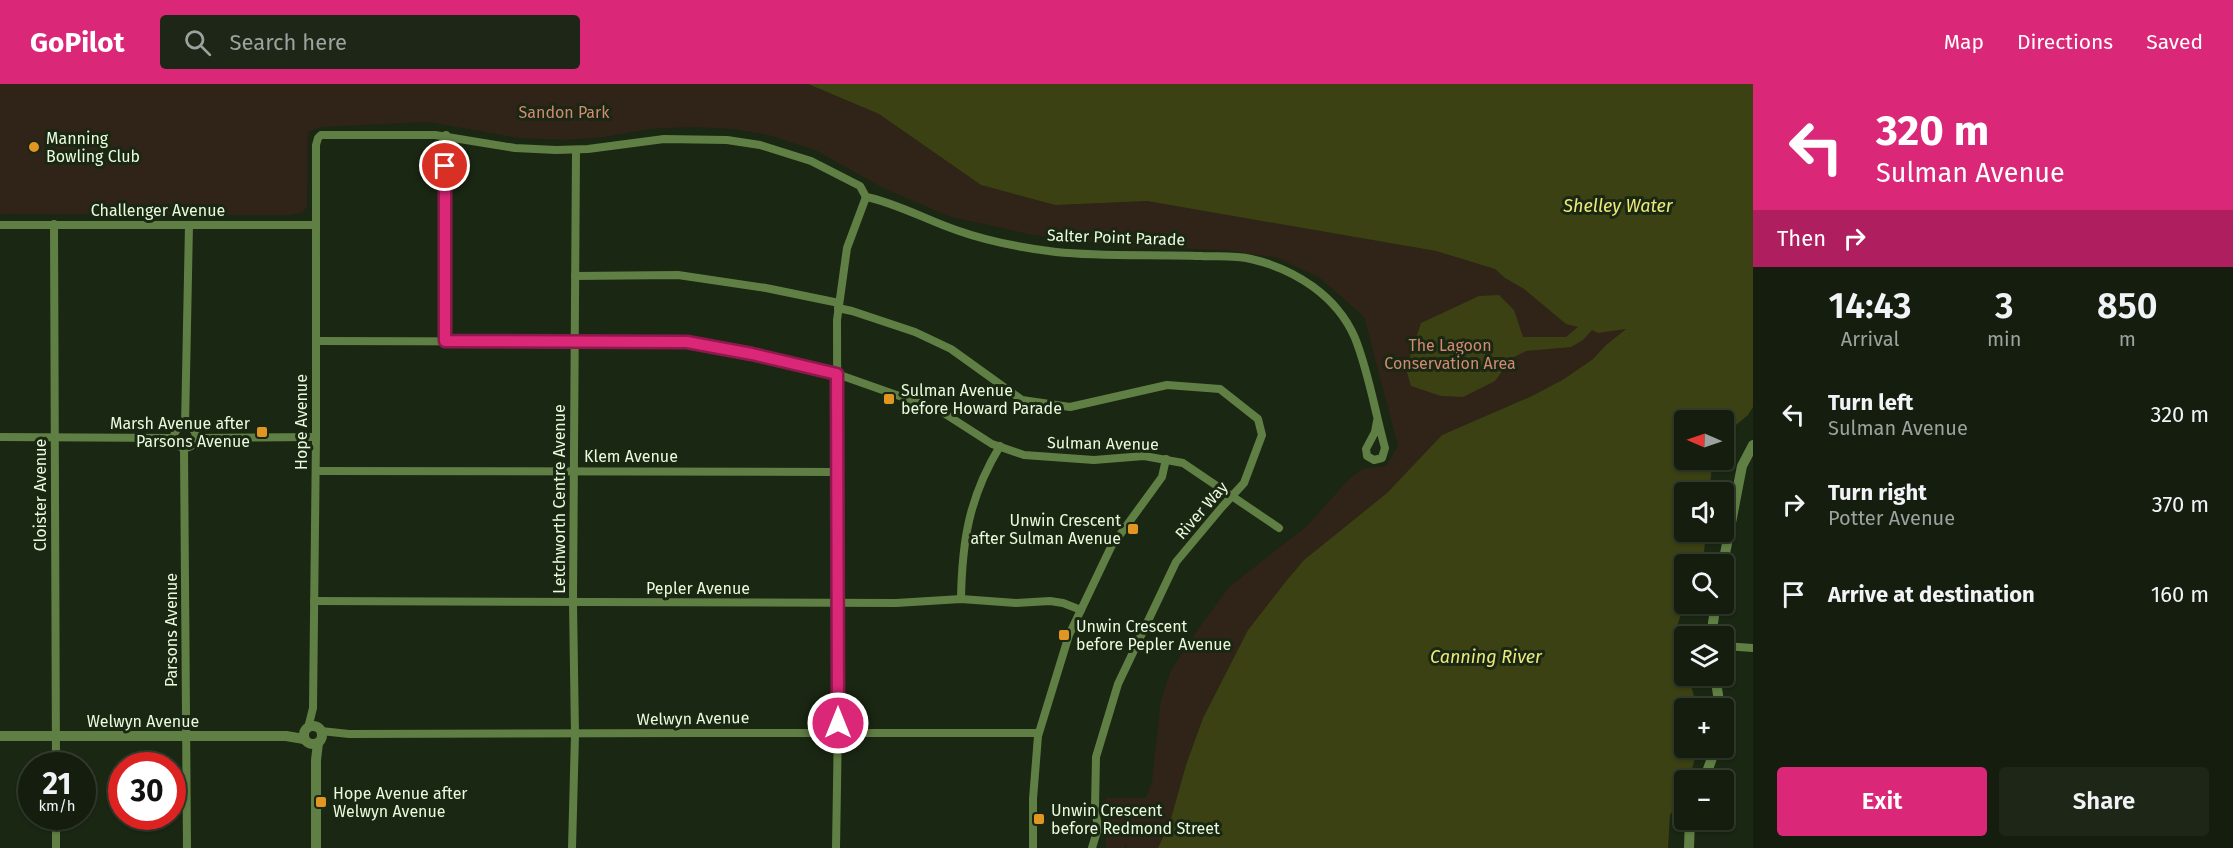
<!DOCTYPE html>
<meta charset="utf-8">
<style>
:root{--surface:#141d0e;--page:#1d2617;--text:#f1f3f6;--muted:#9da29e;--line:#333b2e;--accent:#db2777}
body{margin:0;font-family:"Fira Sans",sans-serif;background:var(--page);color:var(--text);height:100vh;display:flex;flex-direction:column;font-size:22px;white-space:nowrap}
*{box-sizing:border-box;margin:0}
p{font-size:20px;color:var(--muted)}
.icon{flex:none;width:33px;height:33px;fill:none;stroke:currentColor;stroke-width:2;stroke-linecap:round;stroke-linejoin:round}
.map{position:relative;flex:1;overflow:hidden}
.panel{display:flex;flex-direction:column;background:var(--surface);width:480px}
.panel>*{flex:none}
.guide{background:#db2777;color:#fff;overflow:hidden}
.needle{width:39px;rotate:272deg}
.controls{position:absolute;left:1674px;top:326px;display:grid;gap:12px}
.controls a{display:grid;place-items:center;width:60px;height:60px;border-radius:6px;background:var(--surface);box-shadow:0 2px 4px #0004,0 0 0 2px var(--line);font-size:30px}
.speed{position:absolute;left:18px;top:668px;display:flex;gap:12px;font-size:30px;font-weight:700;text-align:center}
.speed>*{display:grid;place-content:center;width:78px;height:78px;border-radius:50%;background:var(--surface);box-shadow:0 2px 4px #0004,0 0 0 2px var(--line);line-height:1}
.speed small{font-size:15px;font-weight:400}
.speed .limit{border:9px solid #d22;background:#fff;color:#111}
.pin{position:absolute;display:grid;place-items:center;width:51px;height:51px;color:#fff;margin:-26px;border:3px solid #fff;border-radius:50%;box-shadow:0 2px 6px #0007}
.me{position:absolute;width:66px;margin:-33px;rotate:0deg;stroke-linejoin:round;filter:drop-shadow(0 0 4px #0008)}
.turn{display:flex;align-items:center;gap:21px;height:126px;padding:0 24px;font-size:27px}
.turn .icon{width:78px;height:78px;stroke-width:2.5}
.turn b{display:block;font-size:42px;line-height:51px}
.then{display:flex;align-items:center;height:57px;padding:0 24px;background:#0003;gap:12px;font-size:22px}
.eta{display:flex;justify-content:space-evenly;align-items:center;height:102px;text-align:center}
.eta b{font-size:36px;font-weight:600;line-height:42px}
.primary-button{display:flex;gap:12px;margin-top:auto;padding:12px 24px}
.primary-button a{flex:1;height:69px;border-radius:6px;background:var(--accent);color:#fff;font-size:24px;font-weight:600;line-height:69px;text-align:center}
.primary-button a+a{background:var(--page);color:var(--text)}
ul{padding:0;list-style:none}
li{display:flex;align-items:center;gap:18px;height:90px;padding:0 24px}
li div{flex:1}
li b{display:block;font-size:22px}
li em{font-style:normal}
header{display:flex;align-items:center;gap:36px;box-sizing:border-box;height:84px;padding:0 30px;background:var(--accent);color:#fff}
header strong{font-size:28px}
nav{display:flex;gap:33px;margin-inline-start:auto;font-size:21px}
.search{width:420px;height:54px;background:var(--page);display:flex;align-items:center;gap:15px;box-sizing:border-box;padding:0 21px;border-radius:6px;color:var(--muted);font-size:22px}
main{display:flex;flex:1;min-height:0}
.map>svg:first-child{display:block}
.green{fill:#302317}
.water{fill:#3b4112}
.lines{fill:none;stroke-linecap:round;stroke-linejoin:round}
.minor{stroke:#607f44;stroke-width:8}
.tertiary{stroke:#607f44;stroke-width:10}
.route-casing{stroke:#8e194d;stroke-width:15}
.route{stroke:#db2777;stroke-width:10}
.poi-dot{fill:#e29622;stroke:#1a2713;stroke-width:2}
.labels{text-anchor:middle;stroke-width:6;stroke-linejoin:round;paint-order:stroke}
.park-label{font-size:16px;fill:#d28a72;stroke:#1a2713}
.poi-label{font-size:16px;fill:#e9fbdd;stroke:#1a2713;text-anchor:start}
.street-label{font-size:16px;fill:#e9fbdd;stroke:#1a2713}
.water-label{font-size:18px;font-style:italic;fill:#ede979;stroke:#1a2713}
</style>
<header>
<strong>GoPilot</strong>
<div class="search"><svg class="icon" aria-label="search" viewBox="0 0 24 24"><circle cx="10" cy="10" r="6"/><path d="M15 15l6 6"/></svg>Search here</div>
<nav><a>Map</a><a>Directions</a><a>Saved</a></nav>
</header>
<main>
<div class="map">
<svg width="1753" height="764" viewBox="0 0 1753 764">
<rect width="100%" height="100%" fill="#1a2713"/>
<path class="green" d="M0,0H808L879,30L981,101L1055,121L1147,117L1436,167L1495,185L1505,194L1524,205L1566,240L1592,246L1627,244L1606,261L1593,275L1564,295L1532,312L1442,351L1387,409L1304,476L1287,496L1248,546L1203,634L1186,681L1170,738L1158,764H1127V759L1124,764H1106V714H1146L1152,698L1161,615L1171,586L1198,545L1230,502L1307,442L1346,398L1362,385L1386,382L1398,362L1364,233L1320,194L1278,174L1225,166L1127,163L1028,150L948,132L883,104L815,66L768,51L733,45L690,43L649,45L605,53L564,56L519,54L429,38L322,43L308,48L307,123L302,129L290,131L0,130Z"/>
<path class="water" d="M808,0H1753V323L1748,331L1724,351V336H1684V375H1713L1709,408H1684V447H1706L1704,469L1700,480H1684L1685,519L1678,539L1675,562L1681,585L1692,605L1697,624H1684V663H1698L1689,696H1684V712L1670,731L1668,764H1158L1170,738L1186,681L1203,634L1248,546L1287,496L1304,476L1387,409L1442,351L1532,312L1564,295L1593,275L1606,261L1626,245L1598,249L1592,246L1583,256L1571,263L1526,267L1512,274L1495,297L1463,313L1441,312L1411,302L1406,285L1421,239L1479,212L1499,211L1514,226L1523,253H1566L1578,243L1566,240L1524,205L1505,194L1495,185L1436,167L1147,117L1055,121L981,101L879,30Z"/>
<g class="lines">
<g class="minor">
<path d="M54,140L56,681"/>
<path d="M0,141H316"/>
<path d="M575,192L678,191L766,204L839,219"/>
<path d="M838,224L852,227L915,248L951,265L1022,316L1070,323L1167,301L1220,305L1258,335L1262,351L1244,399L1222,423L1176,478L1118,600L1096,673L1095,723L1098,744L1092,764"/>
<path d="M316,257L687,258L752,270L837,290L939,326L992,360L1024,371L1094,376L1144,372L1183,379L1279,444"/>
<path d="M445,257L446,51"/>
<circle cx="185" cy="353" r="11"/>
<path d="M185,342L189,141"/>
<path d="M0,353L173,354"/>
<path d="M196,354L316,353"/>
<path d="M184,365L187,764"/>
<path d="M316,387L838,388"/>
<path d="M961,515C962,457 969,413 1000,362"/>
<path d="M314,517L896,519L961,515L1016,519L1050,517L1063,519L1081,526"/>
<path d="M1724,562L1753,564"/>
<path d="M308,644L313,624L316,353V61L318,54L321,51H435L515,64L556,66L588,65L664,55L727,56L760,61L811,77L860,102L866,113C897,119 928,137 959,147C990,158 1024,164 1056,168C1104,173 1153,170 1201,172C1217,173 1235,171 1251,175C1295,185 1337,212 1355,254C1369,289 1375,328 1385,364L1382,374L1374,376L1367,372L1366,365L1375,348L1377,337"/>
<path d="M321,647L349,650C579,650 808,648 1038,649"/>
<path d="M56,732V764"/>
<path d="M572,764L575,651L573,519L576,66"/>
<path d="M836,764L838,639L837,236L847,164L866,113"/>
<path d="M1033,764V715L1038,652L1069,551L1111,463L1162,393L1166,375"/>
</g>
<g class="tertiary">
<path d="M1723,480L1742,382L1753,361"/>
<path d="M1711,552L1716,519"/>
<path d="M1715,591L1720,624"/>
<circle cx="313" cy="651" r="9"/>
<path d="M0,652H286L304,655"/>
<path d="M1704,696L1716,663"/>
<path d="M316,764V676L318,659"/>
<path d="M1689,764L1690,735"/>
</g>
</g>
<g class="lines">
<g class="route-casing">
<path id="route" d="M445,82V257L687,258L752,270L837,290L838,639"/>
</g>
<use href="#route" class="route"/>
</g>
<g class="poi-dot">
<circle cx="34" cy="63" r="6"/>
<rect x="883" y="309" width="12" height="12" rx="3"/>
<rect x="256" y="342" width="12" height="12" rx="3"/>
<rect x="1127" y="439" width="12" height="12" rx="3"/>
<rect x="1058" y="545" width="12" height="12" rx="3"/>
<rect x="315" y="712" width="12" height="12" rx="3"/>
<rect x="1033" y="729" width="12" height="12" rx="3"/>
</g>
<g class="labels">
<g class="park-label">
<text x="564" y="34">Sandon Park</text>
<text x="1450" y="267">The Lagoon<tspan x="1450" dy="18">Conservation Area</tspan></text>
</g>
<g class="poi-label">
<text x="46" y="60">Manning<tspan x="46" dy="18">Bowling Club</tspan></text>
<text x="901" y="312">Sulman Avenue<tspan x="901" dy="18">before Howard Parade</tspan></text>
<text x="250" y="345" text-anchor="end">Marsh Avenue after<tspan x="250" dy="18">Parsons Avenue</tspan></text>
<text x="1121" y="442" text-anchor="end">Unwin Crescent<tspan x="1121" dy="18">after Sulman Avenue</tspan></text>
<text x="1076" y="548">Unwin Crescent<tspan x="1076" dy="18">before Pepler Avenue</tspan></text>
<text x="333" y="715">Hope Avenue after<tspan x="333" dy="18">Welwyn Avenue</tspan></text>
<text x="1051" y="732">Unwin Crescent<tspan x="1051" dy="18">before Redmond Street</tspan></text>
</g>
<g class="street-label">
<text x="158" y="132">Challenger Avenue</text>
<text transform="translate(1116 153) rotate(2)" y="6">Salter Point Parade</text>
<text transform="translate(301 338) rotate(-90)" y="6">Hope Avenue</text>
<text transform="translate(1103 359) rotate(1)" y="6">Sulman Avenue</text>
<text x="631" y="378">Klem Avenue</text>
<text transform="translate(40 411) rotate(-90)" y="6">Cloister Avenue</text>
<text transform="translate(559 415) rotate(-90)" y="6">Letchworth Centre Avenue</text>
<text transform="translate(1201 426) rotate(-49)" y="6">River Way</text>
<text x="698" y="510">Pepler Avenue</text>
<text transform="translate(171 546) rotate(-90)" y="6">Parsons Avenue</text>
<text transform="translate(693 634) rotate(-1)" y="6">Welwyn Avenue</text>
<text x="143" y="643">Welwyn Avenue</text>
</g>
<g class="water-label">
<text x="1618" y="128">Shelley Water</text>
<text x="1486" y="579">Canning River</text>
</g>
</g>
</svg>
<div class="controls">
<a><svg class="needle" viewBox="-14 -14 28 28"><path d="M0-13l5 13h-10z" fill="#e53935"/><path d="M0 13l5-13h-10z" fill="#9da29e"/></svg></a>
<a><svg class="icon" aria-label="sound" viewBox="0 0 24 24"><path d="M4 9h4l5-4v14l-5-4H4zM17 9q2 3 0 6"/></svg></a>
<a><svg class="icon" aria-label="search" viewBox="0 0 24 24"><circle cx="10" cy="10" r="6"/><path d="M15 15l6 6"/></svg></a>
<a><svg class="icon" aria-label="layers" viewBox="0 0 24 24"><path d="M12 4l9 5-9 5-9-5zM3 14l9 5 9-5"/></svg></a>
<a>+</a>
<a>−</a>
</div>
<div class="speed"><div>21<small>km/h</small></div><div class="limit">30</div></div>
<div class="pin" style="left:445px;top:82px;background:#d93025"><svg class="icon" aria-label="arrive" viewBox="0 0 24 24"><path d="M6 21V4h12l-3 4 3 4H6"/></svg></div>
<svg class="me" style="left:838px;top:639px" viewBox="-20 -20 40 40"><circle r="17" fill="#db2777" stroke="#fff" stroke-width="3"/><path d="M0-11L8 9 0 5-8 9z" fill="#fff"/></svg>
</div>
<section class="panel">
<div class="guide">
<div class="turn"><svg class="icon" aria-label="left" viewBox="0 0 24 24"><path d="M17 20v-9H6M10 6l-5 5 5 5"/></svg><div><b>320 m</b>Sulman Avenue</div></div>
<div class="then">Then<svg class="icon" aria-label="right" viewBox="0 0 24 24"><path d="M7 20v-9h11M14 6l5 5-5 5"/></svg></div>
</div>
<div class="eta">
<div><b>14:43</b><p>Arrival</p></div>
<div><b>3</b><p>min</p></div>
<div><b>850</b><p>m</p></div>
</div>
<ul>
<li><svg class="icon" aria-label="left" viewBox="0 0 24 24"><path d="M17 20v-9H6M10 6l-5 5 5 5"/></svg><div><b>Turn left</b><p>Sulman Avenue</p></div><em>320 m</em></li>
<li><svg class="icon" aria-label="right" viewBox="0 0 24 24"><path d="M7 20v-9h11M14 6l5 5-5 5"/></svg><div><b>Turn right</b><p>Potter Avenue</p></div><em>370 m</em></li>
<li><svg class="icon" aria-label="arrive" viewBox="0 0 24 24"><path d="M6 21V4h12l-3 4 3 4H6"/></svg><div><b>Arrive at destination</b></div><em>160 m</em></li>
</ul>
<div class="primary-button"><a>Exit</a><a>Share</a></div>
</section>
</main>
